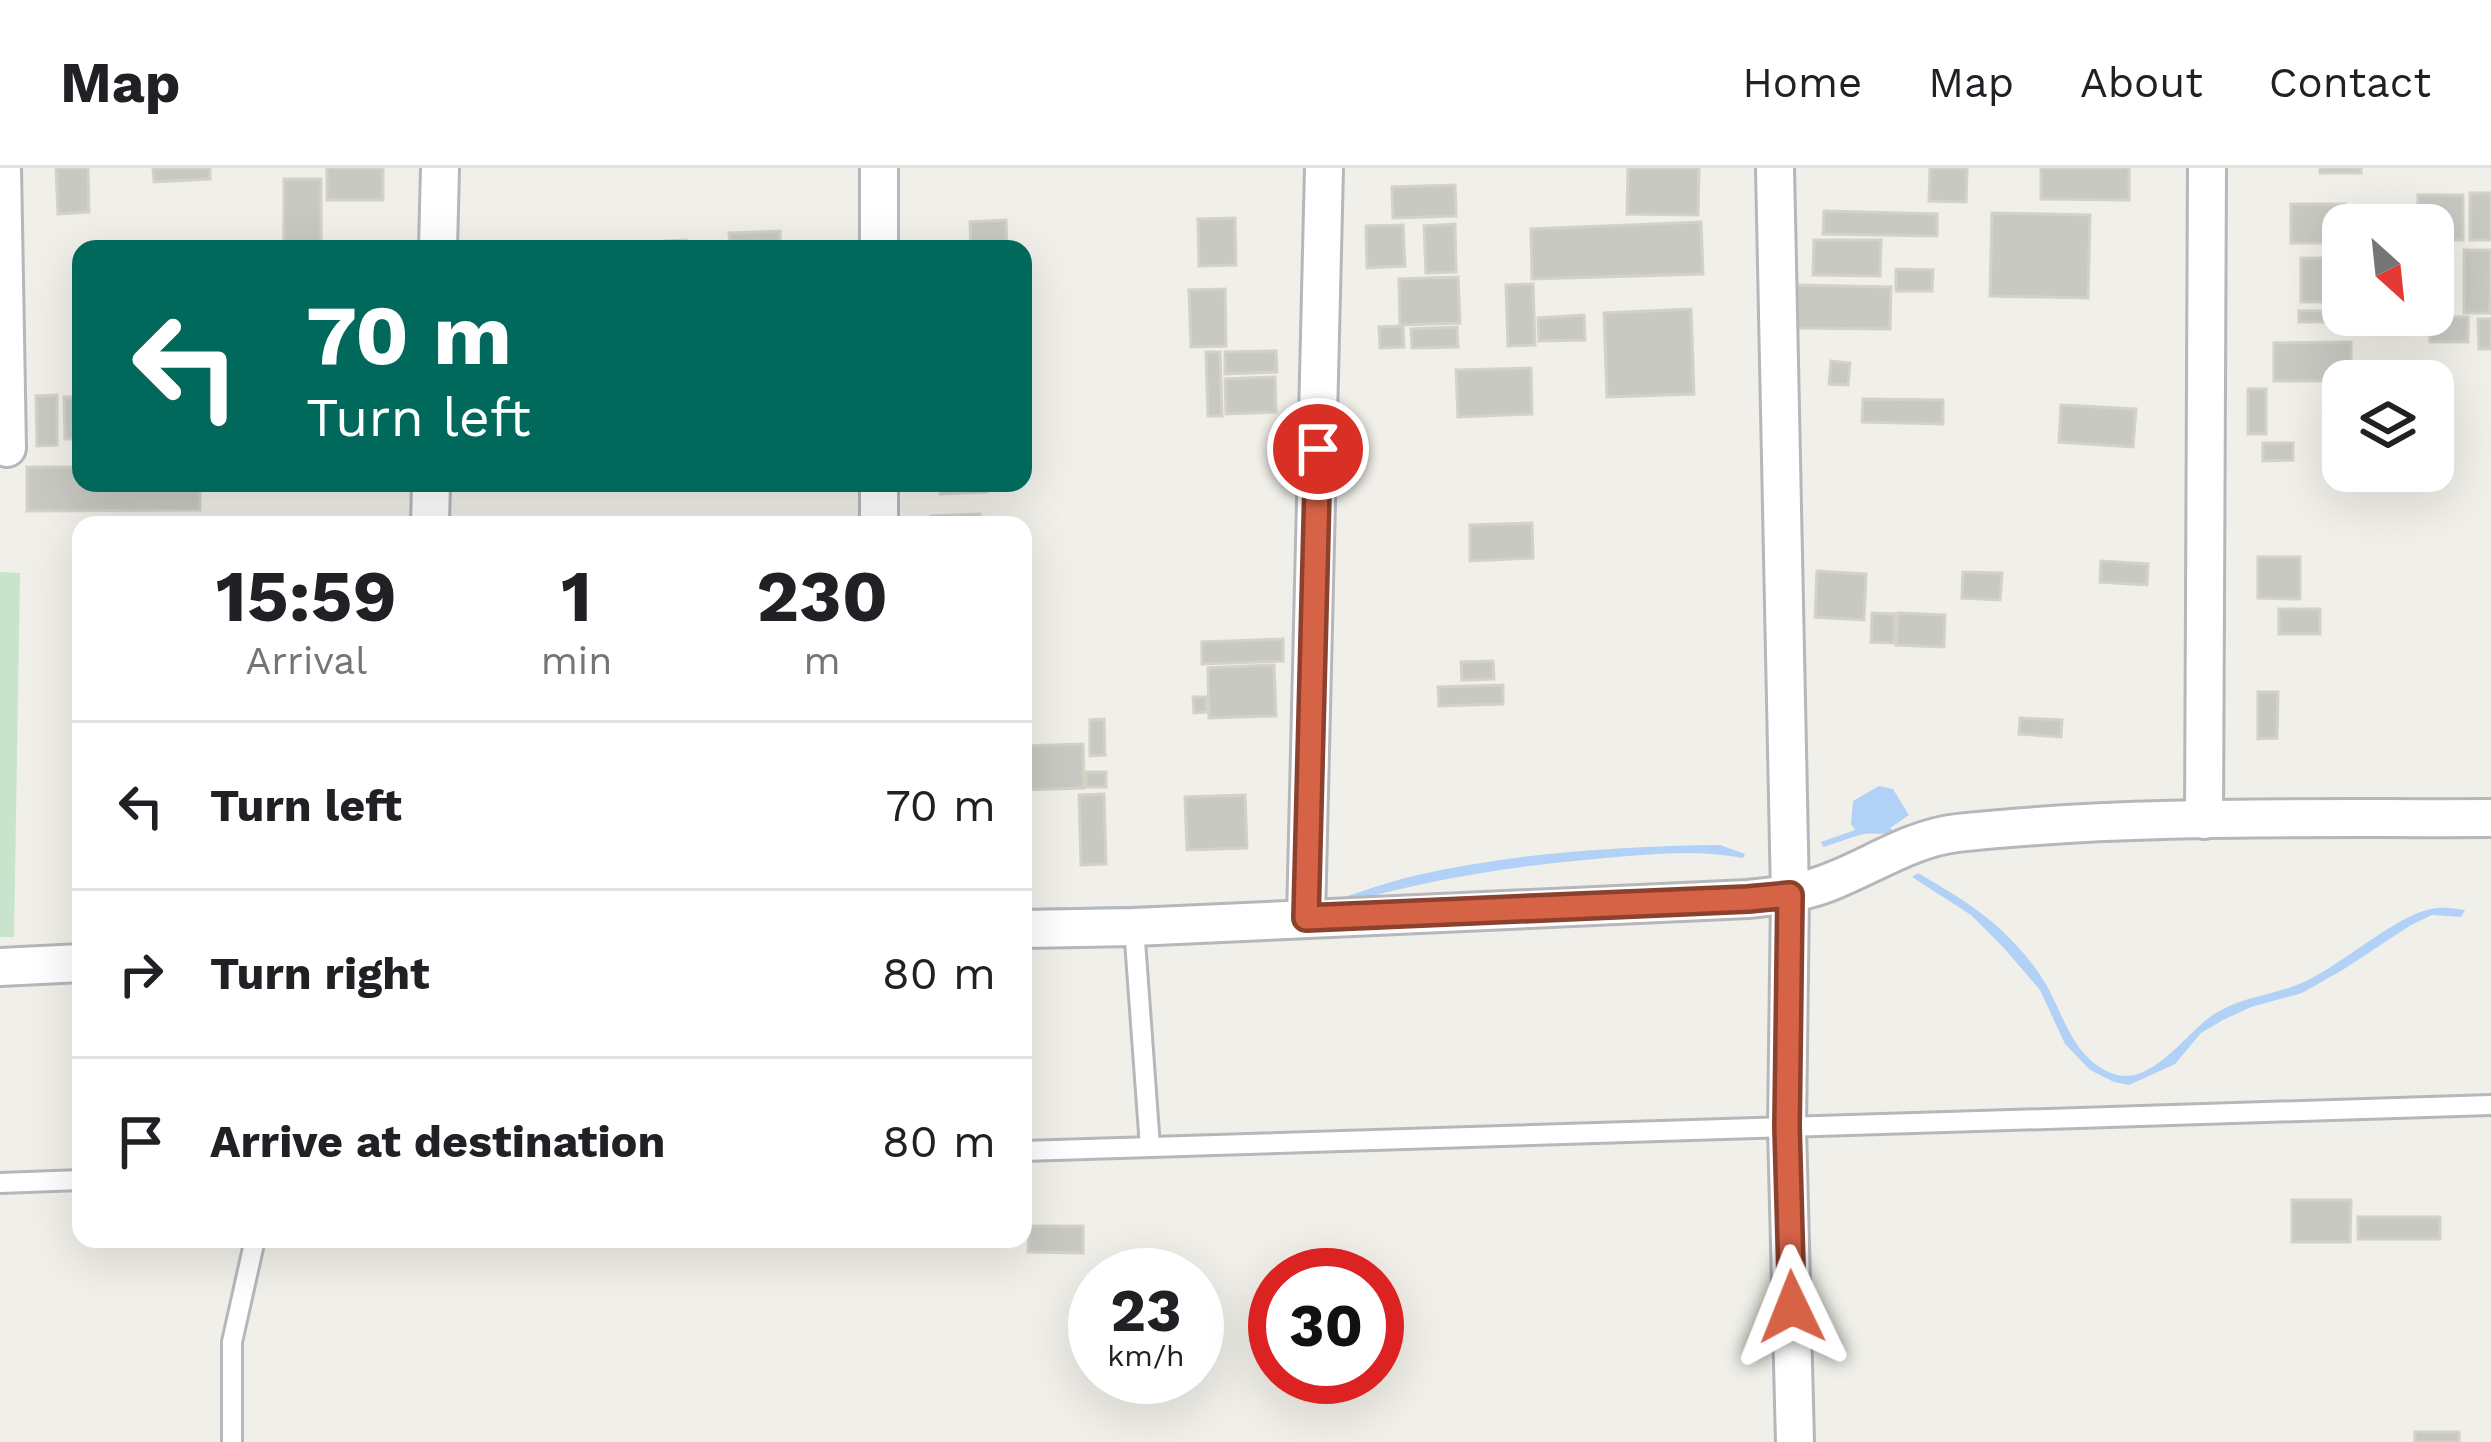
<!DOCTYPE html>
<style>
:root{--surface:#fff;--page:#f2f2f2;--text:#202124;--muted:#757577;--line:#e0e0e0}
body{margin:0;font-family:"Work Sans",sans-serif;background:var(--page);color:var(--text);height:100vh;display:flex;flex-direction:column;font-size:45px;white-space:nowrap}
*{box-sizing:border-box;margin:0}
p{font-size:39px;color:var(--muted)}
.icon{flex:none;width:66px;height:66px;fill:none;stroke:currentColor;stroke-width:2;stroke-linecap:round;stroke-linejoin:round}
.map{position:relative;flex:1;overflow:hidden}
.details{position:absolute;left:72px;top:348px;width:960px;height:732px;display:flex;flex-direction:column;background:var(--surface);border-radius:24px;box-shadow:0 12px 48px #0002}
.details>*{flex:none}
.banner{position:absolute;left:72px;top:72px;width:960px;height:252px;border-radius:24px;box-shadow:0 12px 48px #0002;background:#00695c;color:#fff;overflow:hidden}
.needle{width:78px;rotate:153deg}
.buttons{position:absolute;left:2322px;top:36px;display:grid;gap:24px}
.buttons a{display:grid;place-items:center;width:132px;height:132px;border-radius:24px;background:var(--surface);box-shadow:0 12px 48px #0002;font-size:60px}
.speed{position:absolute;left:1068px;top:1080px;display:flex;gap:24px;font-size:60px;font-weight:700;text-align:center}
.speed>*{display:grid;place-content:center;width:156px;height:156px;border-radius:50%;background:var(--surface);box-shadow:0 12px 48px #0002;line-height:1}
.speed small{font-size:30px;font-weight:400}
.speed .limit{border:18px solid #d22;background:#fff;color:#111}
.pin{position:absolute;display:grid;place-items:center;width:102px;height:102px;color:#fff;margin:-51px;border:6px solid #fff;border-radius:50%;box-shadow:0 3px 12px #0007}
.me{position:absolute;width:132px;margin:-66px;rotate:358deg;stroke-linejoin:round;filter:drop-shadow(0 0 9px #0008)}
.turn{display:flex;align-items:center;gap:42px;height:252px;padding:0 36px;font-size:54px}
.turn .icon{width:156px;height:156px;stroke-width:2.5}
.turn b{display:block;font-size:84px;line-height:102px}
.eta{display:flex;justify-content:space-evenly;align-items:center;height:204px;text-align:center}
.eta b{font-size:72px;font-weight:700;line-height:84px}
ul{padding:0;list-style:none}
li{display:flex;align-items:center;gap:36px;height:168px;padding:0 36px;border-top:3px solid var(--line)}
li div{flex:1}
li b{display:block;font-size:45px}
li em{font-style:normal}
header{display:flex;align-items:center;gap:72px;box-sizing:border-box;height:168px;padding:0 60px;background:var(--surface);border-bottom:3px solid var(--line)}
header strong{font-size:57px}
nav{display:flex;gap:66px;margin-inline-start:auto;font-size:42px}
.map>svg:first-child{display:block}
.green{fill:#c8e4cc}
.water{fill:#b2d1f6}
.building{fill:#c9c9c3;stroke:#d4d2c7;stroke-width:3}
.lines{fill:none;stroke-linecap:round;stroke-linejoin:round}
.lane-casing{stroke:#b5b7bb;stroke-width:24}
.street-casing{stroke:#b5b7bb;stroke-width:42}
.lane{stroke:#fff;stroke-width:18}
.street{stroke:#fff;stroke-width:36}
.route-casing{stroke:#8c402e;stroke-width:30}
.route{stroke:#d76347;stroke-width:21}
</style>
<header>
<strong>Map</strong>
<nav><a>Home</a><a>Map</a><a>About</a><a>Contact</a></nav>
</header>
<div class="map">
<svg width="2491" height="1274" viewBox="0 0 2491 1274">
<rect width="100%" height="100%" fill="#f0efe9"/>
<path class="green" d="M0,404L20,405L14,769H0Z"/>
<g class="water">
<path d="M1879,618L1893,621L1909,647L1890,660L1894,664C1883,668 1876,664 1864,666C1850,669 1837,675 1823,679L1821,674L1855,662L1851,656L1853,633Z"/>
<path d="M1720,677L1745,686L1743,690C1697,681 1651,686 1605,690C1515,698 1436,710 1349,734L1347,728C1370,721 1394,712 1418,707C1516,685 1620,678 1720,677Z"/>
<path d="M1918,705C1952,725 1987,745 2014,775C2026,787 2039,804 2047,818C2064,849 2074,890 2111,905C2151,922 2187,862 2216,845C2241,830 2267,828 2294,818C2338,803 2397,743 2438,740C2446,739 2456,741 2465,742L2461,749L2432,747L2411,757L2344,801L2302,825L2251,839L2223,852L2201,865L2175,896L2129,917L2114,914L2090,902L2065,876L2040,822L2004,780L1971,747L1912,709Z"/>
<path d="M1276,735L1275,739L1023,745V740Z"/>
</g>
<g class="building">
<path d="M56,0H88L89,44L58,46Z"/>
<path d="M153,0H210V11L154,14Z"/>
<rect x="327" y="0" width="56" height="32"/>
<path d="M1628,0H1699L1698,47L1627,46Z"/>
<path d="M1930,0H1967L1966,34L1929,33Z"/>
<path d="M2041,0H2129V32L2041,31Z"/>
<rect x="2320" y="0" width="41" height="5"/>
<rect x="284" y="11" width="37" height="70"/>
<path d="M1455,17L1456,48L1393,50L1392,19Z"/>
<rect x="2470" y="25" width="21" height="47"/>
<path d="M2418,27H2463V72H2433V57H2418Z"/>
<path d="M2291,36H2345L2343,75H2291Z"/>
<path d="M1824,43L1937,46V68L1823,66Z"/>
<path d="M1992,45L2090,47L2088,130L1990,128Z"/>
<path d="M1235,50L1236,97L1199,98L1198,51Z"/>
<path d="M1006,52L1007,81H971L970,54Z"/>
<path d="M1701,54L1703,106L1532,111L1531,61Z"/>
<path d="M1455,56L1456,104L1426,105L1424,58Z"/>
<path d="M1403,57L1405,98L1367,100L1366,58Z"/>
<path d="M780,63V81H730L729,65Z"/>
<path d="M686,72V81H666L665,73Z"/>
<path d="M1814,72H1881L1880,108L1813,107Z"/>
<path d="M2464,82H2491L2490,145H2464Z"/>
<rect x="2301" y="90" width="42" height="44"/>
<path d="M1896,101L1933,102L1932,123H1896Z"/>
<path d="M1458,109L1460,155L1400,157L1399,111Z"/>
<path d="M1533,116L1535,177L1508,178L1506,117Z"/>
<path d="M1797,117L1891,119L1890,161L1796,160Z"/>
<path d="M1225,121L1226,178L1191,179L1189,122Z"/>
<path d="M1691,141L1694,226L1607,229L1604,145Z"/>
<path d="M2299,143H2343L2345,154H2299Z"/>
<path d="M1584,147L1585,172L1539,173L1538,150Z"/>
<path d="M2429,149H2468V174H2430Z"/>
<path d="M2478,151H2491V181H2479Z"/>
<path d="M1403,158L1404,179L1380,180L1379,159Z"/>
<path d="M1457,159L1458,179L1412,180L1411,161Z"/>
<path d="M2351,174V213H2274V175Z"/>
<path d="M1276,183L1277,204L1225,206V184Z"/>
<path d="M1206,184H1220L1222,248H1208Z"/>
<path d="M1831,193L1850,195L1848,217L1829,216Z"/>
<path d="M1531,200L1532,246L1458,249L1456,202Z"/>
<path d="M1275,209L1276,244L1226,246L1225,211Z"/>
<rect x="2248" y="221" width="18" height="45"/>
<path d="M57,227V277L37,278L36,228Z"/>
<path d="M64,229H81V271H65Z"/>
<path d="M1863,231L1943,232V256L1862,254Z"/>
<path d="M2061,237L2136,241L2133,279L2059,274Z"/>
<path d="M2263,275H2293V292L2263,293Z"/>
<path d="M27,299H81V315H200V342L27,343Z"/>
<path d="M940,315H986L987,324L940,326Z"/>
<path d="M980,346V357H931V348Z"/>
<path d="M1532,355L1533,390L1470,393V357Z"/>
<path d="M2258,389H2300V431L2258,430Z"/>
<path d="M2101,393L2148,396L2147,417L2100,414Z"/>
<path d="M1817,403L1866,406L1864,452L1815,449Z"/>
<path d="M1963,404L2002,405L2000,432L1962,430Z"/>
<rect x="2279" y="441" width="41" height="25"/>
<path d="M1872,445L1895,446L1894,475L1871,474Z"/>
<path d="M1898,445L1945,447L1944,479L1896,477Z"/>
<path d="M1283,471V493L1202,496V474Z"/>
<path d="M1493,493L1494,511L1462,512L1461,494Z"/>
<path d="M1274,497L1276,548L1209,550L1208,500Z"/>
<path d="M1503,517V536L1439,538L1438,519Z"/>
<path d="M2258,524H2278L2277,570L2258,571Z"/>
<path d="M1193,529H1206L1207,544L1194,545Z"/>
<path d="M2020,550L2062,552L2061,569L2019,566Z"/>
<path d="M1104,551L1105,587L1090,588V552Z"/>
<path d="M1083,576L1084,620L1023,622V578Z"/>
<rect x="1086" y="604" width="20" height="15"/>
<path d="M1104,626L1106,696L1081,697L1079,627Z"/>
<path d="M1245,627L1247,680L1187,682L1185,629Z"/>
<path d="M2292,1032H2351L2350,1074H2292Z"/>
<rect x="2358" y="1049" width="82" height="22"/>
<path d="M1029,1058H1083V1085L1028,1084Z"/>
<rect x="2415" y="1264" width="44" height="10"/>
</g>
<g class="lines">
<g class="lane-casing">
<g id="lane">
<path d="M1134,759L1150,979"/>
<path d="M1023,983L2491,937"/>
<path d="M0,1015L81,1012"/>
<path d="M232,1274V1174L255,1071"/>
</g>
</g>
<g class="street-casing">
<g id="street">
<path d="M2,0L7,280"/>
<path d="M879,0V81"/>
<path d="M1775,0L1790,727L1787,959L1795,1274"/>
<path d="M438,81L440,0"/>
<path d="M879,315V357"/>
<path d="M430,357L431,315"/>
<path d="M2204,652L2207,0"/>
<path d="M1306,750L1324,0"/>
<path d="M1023,761L1134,759L1748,731C1778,728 1808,724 1837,711C1876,695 1914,670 1957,665C2134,646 2314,651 2491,650"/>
<path d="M0,799L81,795"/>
</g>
</g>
<use href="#lane" class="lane"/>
<use href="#street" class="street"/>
</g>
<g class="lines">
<g class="route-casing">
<path id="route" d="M1318,281L1306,750L1748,731L1790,727L1787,959L1792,1139"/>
</g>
<use href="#route" class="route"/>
</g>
</svg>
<div class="buttons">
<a><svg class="needle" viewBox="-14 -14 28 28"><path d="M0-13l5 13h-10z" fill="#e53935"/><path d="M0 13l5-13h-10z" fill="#757577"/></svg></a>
<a><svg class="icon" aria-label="layers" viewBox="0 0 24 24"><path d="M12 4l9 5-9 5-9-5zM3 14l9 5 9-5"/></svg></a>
</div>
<div class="speed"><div>23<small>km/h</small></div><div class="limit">30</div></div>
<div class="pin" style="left:1318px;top:281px;background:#d93025"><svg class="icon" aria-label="arrive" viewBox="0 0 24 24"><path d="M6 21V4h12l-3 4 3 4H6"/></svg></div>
<svg class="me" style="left:1792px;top:1139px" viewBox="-20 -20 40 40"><path d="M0-17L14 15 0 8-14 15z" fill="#d76347" stroke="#fff" stroke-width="4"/></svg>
<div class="banner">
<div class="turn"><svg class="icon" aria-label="left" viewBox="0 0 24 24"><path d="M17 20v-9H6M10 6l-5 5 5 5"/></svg><div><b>70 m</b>Turn left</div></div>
</div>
<section class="details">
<div class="eta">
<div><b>15:59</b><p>Arrival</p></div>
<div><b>1</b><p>min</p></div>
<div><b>230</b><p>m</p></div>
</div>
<ul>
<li><svg class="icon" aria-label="left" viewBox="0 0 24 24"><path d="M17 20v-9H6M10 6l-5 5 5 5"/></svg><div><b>Turn left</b></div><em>70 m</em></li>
<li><svg class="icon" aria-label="right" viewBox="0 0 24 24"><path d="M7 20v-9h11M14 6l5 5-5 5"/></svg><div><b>Turn right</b></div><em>80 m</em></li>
<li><svg class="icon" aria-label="arrive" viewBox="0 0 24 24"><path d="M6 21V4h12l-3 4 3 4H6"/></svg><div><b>Arrive at destination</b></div><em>80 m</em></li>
</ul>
</section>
</div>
